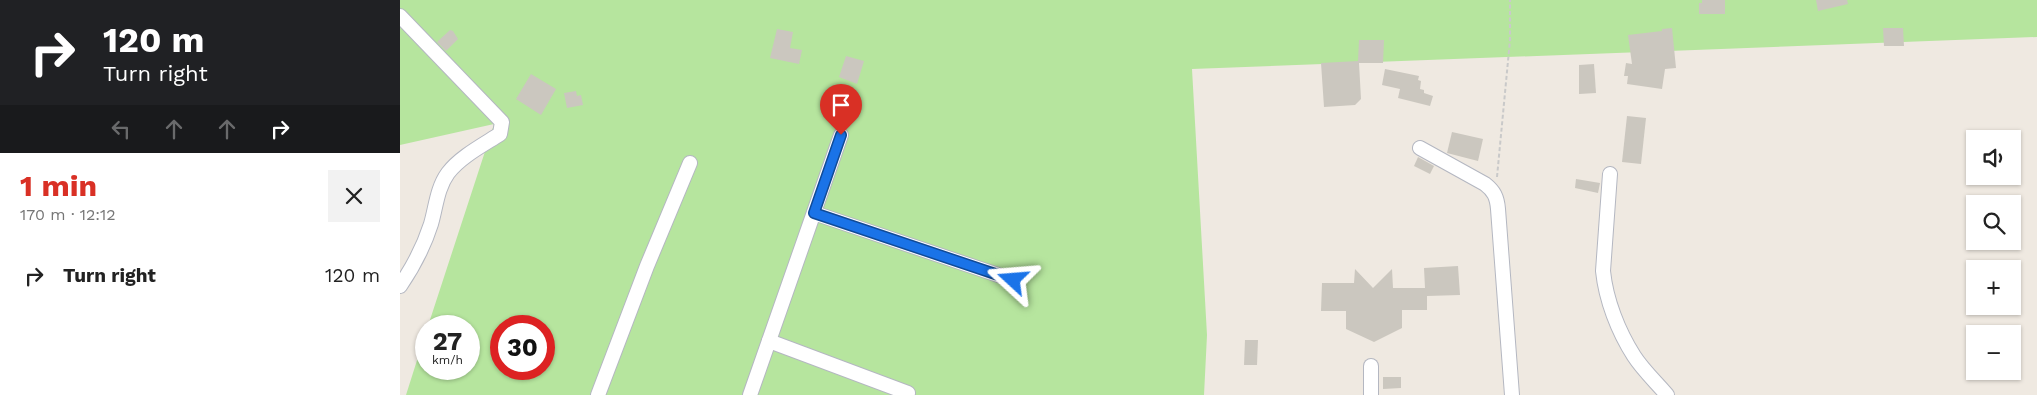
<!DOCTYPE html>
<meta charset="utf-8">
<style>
:root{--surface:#fff;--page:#f2f2f2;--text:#222;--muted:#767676;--accent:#d93025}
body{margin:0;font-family:"Work Sans",sans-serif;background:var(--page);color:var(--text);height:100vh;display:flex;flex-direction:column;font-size:19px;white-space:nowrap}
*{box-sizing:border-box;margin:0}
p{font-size:16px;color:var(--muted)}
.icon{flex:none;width:28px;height:28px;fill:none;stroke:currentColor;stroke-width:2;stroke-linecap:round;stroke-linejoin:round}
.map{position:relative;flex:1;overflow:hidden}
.side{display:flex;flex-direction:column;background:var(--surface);width:400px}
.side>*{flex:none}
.guide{background:#202124;color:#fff;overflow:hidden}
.buttons{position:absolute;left:1566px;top:130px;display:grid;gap:10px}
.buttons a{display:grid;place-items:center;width:55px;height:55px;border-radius:0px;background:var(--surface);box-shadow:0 1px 4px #0004;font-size:25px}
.speed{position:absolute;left:15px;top:315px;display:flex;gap:10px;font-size:25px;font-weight:700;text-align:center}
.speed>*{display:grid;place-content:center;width:65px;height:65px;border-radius:50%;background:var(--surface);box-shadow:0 1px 4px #0004;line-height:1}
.speed small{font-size:12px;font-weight:400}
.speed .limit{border:8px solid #d22;background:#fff;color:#111}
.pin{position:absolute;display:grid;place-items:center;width:42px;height:42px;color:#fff;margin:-51px -21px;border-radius:50% 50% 50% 0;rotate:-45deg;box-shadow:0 0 5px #0007}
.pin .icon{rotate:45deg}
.me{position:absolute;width:55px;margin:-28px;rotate:289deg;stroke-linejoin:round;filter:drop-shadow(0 0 4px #0008)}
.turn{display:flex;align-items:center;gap:18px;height:105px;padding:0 20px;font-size:22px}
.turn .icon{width:65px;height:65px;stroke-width:2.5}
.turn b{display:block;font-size:35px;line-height:42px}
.lanes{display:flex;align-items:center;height:48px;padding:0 20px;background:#0003;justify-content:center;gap:25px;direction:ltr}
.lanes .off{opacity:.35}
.round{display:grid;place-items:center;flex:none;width:52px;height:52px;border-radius:0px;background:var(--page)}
.summary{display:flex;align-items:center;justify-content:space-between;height:85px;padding:0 20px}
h1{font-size:30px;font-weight:700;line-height:38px;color:var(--accent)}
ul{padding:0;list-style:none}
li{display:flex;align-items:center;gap:15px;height:75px;padding:0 20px}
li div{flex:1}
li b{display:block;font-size:19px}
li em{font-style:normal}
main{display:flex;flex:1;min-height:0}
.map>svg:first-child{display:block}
.green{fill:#b6e59e;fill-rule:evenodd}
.building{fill:#cbc7bf}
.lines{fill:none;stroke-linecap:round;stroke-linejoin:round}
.minor-casing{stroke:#b4b7c1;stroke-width:16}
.path{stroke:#c9c9c9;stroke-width:2;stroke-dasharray:4 2.5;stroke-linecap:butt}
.minor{stroke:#fff;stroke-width:14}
.route-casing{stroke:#114b97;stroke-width:12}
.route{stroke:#1a73e8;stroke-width:9}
</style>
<main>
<section class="side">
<div class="guide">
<div class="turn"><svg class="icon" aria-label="right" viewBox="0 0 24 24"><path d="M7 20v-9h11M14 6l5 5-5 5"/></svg><div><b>120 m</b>Turn right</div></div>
<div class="lanes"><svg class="icon off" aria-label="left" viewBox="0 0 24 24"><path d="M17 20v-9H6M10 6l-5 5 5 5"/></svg><svg class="icon off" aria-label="ahead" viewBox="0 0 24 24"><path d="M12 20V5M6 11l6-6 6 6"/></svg><svg class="icon off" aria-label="ahead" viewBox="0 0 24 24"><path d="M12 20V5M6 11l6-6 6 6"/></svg><svg class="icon" aria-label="right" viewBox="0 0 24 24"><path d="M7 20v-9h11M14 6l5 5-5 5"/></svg></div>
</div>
<div class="summary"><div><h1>1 min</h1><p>170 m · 12:12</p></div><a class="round"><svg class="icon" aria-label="close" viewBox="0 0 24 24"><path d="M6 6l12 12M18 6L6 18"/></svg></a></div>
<ul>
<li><svg class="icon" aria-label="right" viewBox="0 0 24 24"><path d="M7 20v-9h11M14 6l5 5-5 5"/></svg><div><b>Turn right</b></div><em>120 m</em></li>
</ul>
</section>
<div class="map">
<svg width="1637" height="395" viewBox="0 0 1637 395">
<rect width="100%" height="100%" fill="#efe9e1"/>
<path class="green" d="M0,0H1637V37L792,69L807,335L804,395H6L26,332V369H69V326H28L94,124L0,145ZM101,326H144V369H101Z"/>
<g class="building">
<path d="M1302,0H1325V14H1299V3H1302Z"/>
<path d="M1416,0H1447L1448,4L1418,11Z"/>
<path d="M1272,28L1276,68L1265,69L1262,89L1227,84L1228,76H1224L1226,63L1232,64L1228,35L1262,31V29Z"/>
<path d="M1483,28H1503L1504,46H1484Z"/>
<path d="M377,29L393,32L390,48L402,50L399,64L370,58Z"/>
<path d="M50,30L53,31L58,39L46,51L37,42Z"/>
<path d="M959,40H984L983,63H959L961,99L955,105L924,107L921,63L958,61Z"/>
<path d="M446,56L464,61L457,84L439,77Z"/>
<path d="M1194,64L1196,93L1179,94V65Z"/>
<path d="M985,69L1019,76L1018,80L1021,81L1020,89L1024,90V93L1033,96L1030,106L998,98L1000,89L982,85Z"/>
<path d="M131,74L156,89L141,115L116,99Z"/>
<path d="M176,91L177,96L181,95L183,105L167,108L164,93Z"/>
<path d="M1227,116L1246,118L1241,164L1222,162Z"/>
<path d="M1052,132L1083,139L1078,161L1047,153Z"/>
<path d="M1018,157L1034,166L1030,174L1014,166Z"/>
<path d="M1176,179L1200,183L1198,193L1175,188Z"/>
<path d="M1058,266L1060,295L1027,296V310H1002V328L974,342L946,329V311H921L922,283H954L955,269L973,288L992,269L993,288H1025L1024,268Z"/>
<path d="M845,340H858L857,365H844Z"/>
<path d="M983,377H1001V388L983,389Z"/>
</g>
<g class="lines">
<g class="minor-casing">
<g id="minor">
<path d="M0,16L102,122L100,134C83,145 60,157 48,173C37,188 36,207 31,224C24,246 13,267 0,286"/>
<path d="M1020,148L1085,184C1094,191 1097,197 1098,209L1112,395"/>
<path d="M1210,174L1203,271C1206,300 1218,331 1234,356C1243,370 1256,382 1267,395"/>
<path d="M414,213L613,280"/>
<path d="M369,341L508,393"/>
<path d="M971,366V395"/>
<path d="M198,395L247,266L290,163"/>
<path d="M350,395L441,135"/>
</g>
</g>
<path class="path" d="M1097,177L1110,40V0"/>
<use href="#minor" class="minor"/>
</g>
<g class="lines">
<g class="route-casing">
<path id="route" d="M441,135L414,213L613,280"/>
</g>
<use href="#route" class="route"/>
</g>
</svg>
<div class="buttons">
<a><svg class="icon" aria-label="sound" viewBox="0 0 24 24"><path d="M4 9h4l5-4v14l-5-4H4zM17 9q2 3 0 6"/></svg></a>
<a><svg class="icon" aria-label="search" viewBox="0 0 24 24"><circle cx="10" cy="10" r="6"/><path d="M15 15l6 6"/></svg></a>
<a>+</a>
<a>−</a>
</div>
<div class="speed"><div>27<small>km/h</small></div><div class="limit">30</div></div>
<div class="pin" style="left:441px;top:135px;background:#d93025"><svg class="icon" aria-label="arrive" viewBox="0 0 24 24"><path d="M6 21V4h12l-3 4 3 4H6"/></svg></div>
<svg class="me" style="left:613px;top:280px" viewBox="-20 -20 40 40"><path d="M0-17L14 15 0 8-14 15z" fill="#1a73e8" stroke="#fff" stroke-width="4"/></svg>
</div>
</main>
